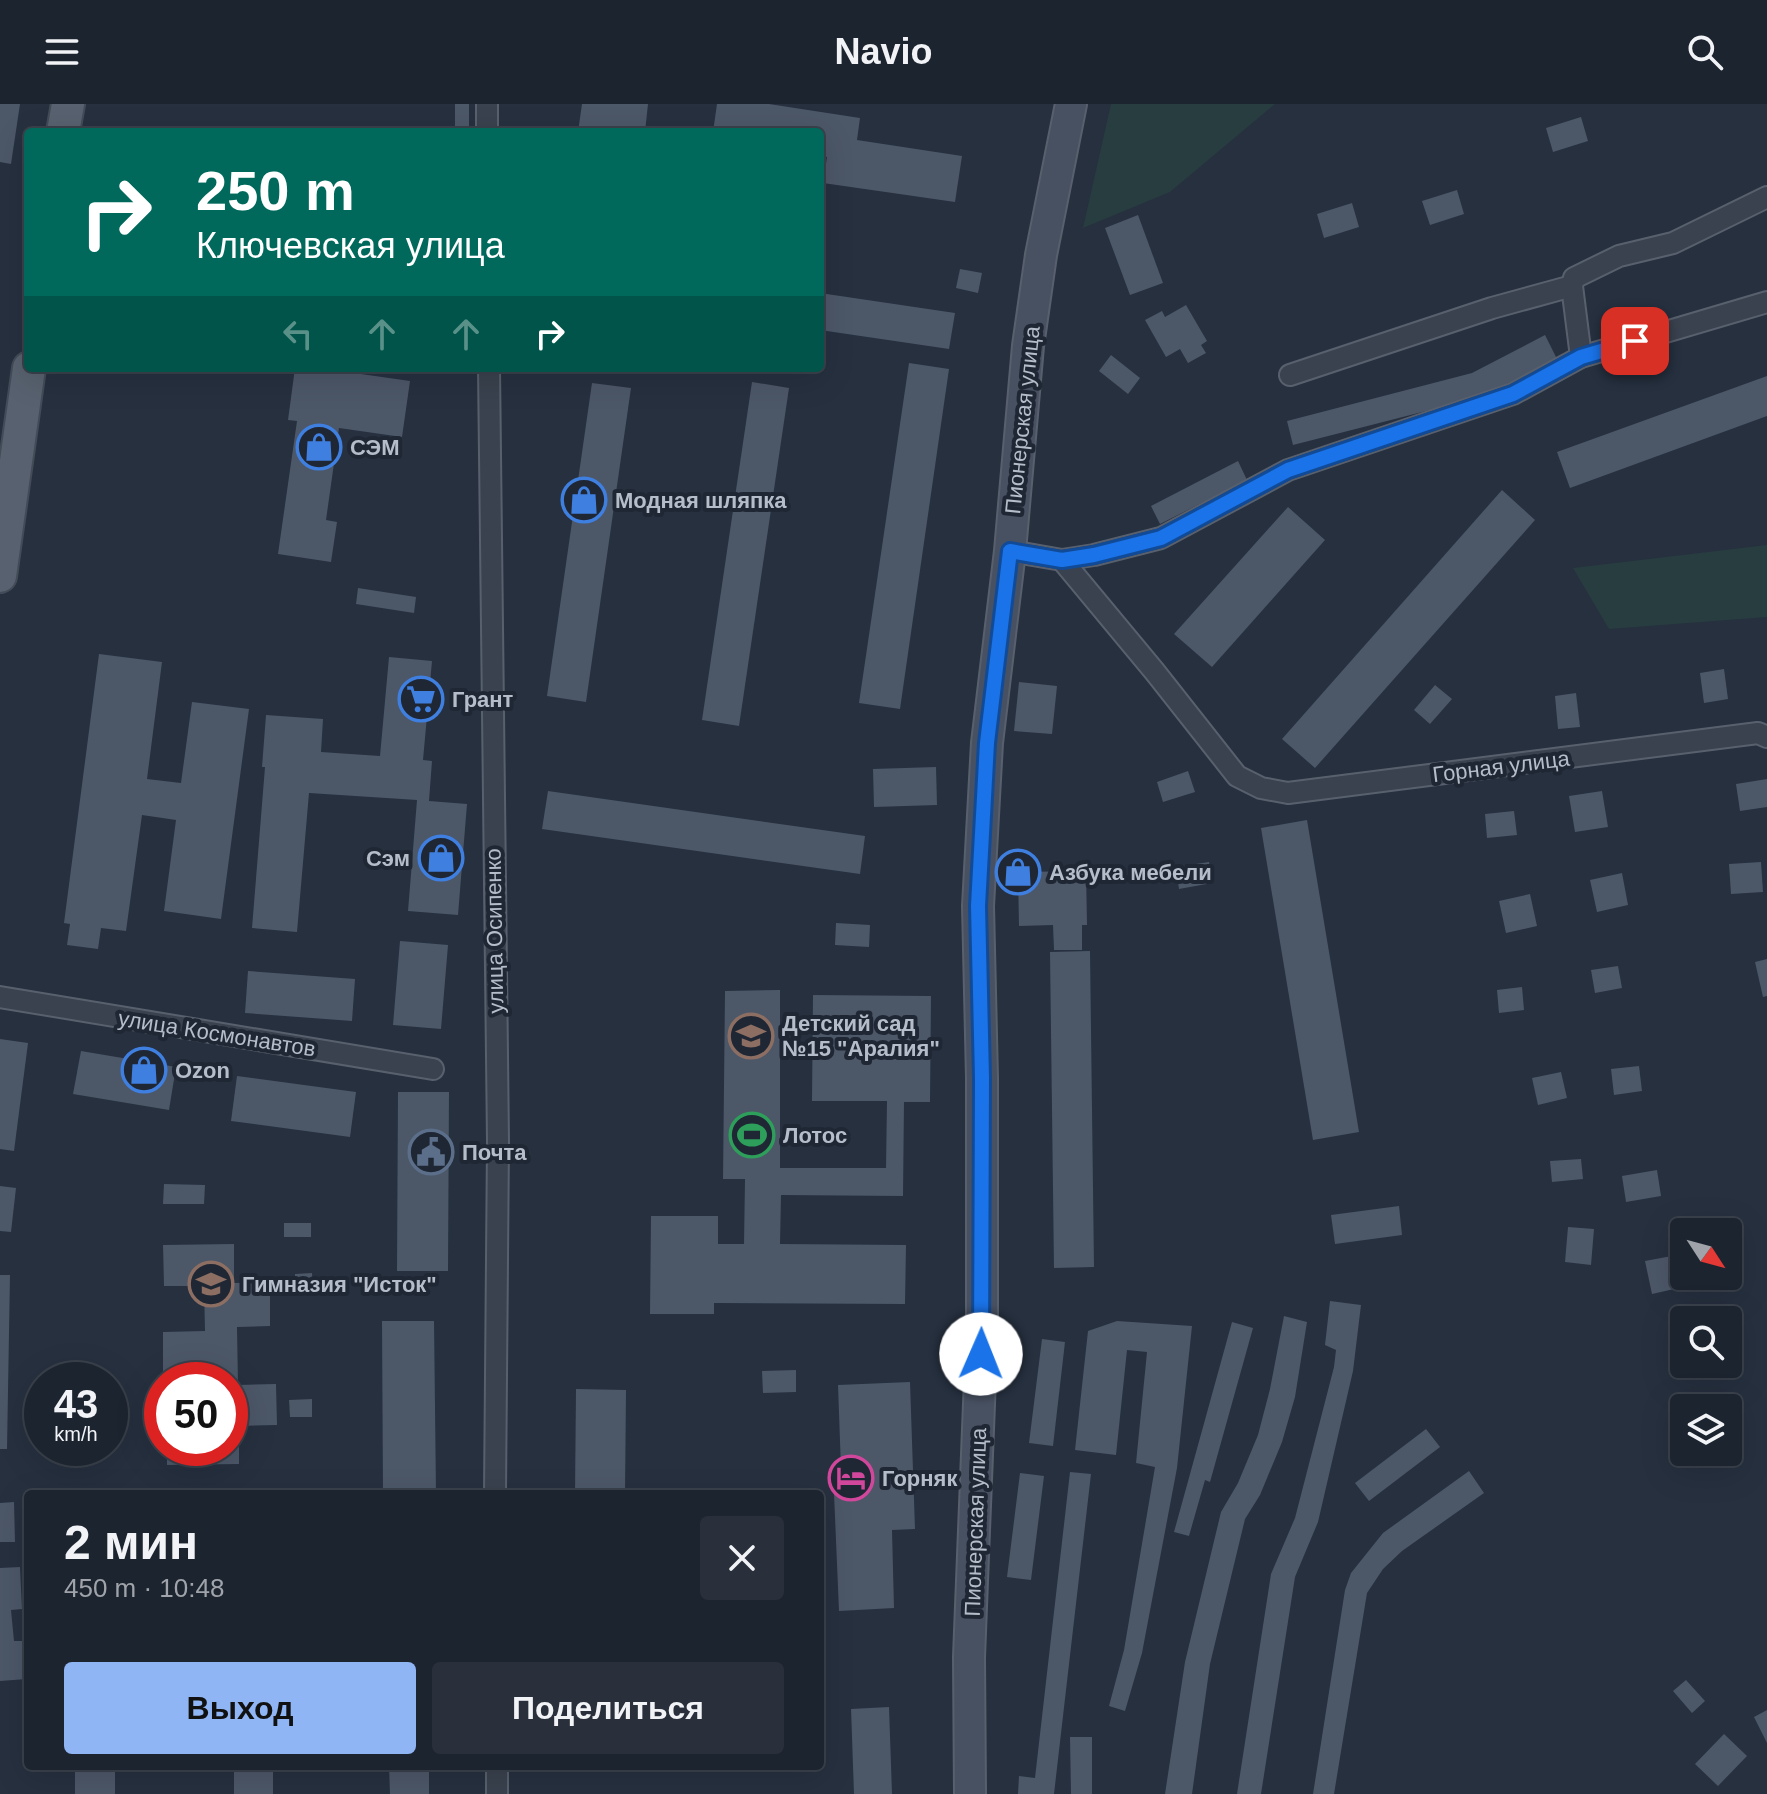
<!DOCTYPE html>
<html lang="ru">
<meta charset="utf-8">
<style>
:root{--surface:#1c242f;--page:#29303b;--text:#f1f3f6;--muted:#a0a4aa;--line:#3a414b;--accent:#90b5f5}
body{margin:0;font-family:Helvetica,sans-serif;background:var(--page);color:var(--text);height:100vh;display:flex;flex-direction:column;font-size:30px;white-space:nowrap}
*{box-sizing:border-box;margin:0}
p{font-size:26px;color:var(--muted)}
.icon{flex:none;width:44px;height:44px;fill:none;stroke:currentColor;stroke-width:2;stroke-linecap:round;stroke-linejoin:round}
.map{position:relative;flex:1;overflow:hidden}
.details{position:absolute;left:24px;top:1386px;width:800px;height:280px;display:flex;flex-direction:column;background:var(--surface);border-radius:8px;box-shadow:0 8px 32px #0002,0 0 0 2px var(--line)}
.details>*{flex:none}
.hud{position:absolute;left:24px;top:24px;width:800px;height:244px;border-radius:8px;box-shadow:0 8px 32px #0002,0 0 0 2px var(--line);background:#00695c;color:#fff;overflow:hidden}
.needle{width:52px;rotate:126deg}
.tools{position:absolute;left:1670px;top:1114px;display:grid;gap:16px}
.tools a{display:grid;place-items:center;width:72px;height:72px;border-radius:8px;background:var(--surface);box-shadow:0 8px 32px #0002,0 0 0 2px var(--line);font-size:40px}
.speed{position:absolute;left:24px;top:1258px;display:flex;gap:16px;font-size:40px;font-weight:700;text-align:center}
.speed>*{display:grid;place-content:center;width:104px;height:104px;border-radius:50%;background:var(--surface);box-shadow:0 8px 32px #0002,0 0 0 2px var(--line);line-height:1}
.speed small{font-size:20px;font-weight:400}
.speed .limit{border:12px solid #d22;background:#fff;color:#111}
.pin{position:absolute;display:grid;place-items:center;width:68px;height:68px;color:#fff;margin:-34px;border-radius:16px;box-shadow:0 4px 12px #0006}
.me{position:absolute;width:88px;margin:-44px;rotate:1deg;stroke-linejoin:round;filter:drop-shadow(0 0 6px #0008)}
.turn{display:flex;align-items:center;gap:28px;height:168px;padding:0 40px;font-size:36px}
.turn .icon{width:104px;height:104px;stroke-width:2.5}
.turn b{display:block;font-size:56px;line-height:68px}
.lanes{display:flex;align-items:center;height:76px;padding:0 40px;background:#0003;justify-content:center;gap:40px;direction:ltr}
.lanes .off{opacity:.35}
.round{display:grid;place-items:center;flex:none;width:84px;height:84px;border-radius:8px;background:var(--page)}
.head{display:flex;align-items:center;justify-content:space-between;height:136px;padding:0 40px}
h1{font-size:48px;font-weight:600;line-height:60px}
.primary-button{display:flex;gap:16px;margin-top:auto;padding:16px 40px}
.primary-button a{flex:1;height:92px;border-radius:8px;background:var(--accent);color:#111;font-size:32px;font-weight:600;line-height:92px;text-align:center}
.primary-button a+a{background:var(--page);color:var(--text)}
header{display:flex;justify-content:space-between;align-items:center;height:104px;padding:0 40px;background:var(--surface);font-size:36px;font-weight:600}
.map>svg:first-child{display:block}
.green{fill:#283d40}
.building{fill:#4c5768}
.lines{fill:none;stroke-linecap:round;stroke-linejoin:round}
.street-casing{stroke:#58606d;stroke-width:24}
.secondary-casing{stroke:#58606d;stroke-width:34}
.primary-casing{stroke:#434b58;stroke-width:36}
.street{stroke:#3a424f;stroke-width:20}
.secondary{stroke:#485162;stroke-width:30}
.primary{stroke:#58616f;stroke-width:32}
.route-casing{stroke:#114b97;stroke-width:20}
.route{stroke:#1a73e8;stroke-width:14}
.labels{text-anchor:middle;stroke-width:8;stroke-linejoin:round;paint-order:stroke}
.street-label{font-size:22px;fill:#b6bdca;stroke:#1f2734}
.poi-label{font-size:22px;font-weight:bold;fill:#b6bdca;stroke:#1f2734;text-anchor:start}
</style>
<header><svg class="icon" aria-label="menu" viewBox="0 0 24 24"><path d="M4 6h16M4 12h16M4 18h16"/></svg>Navio<svg class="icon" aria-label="search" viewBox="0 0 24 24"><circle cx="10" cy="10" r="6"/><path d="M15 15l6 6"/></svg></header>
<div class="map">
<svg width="1767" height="1690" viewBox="0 0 1767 1690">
<rect width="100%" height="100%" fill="#26303f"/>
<g class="green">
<path d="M1111,0H1275L1170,88L1083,124Z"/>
<path d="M1767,441V513L1609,525L1573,464Z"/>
</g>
<g class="building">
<path d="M0,0H20L11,60L0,58Z"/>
<rect x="455" y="0" width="14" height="28"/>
<path d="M582,0H648L645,28H578Z"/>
<path d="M717,0H769L860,14L857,36L962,52L955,98L823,79L827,53L820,52V28H713Z"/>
<path d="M1581,13L1588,37L1553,48L1546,24Z"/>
<path d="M1457,86L1464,110L1430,121L1422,97Z"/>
<path d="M1352,99L1359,123L1324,134L1317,110Z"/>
<path d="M1138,111L1163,179L1130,191L1105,124Z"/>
<path d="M960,165L982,169L978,189L956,184Z"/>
<path d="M820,189L955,209L949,245L820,226Z"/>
<path d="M1186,201L1207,237L1201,241L1206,249L1188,259L1180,245L1166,253L1145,216L1162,207L1165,213Z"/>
<path d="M1545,231L1557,255L1481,293L1293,341L1287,317L1472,269Z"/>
<path d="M1111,251L1140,274L1128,290L1099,267Z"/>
<path d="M909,259L949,265L900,605L859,599Z"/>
<path d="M295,264H347V268L410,277L402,333L339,324L326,416L337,418L331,458L278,450L297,317L288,316Z"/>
<path d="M1767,272V312L1570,384L1557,348Z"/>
<path d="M752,278L789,284L739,622L702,616Z"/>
<path d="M592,279L631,284L586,598L547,592Z"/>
<path d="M1238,357L1247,376L1160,420L1151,402Z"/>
<path d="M1502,386L1535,416L1315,664L1282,635Z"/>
<path d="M1288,403L1325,436L1212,563L1174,530Z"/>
<path d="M358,484L416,493L414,509L356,500Z"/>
<path d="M99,550L162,558L147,675L181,679L192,598L249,605L221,815L164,807L176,716L142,711L126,827L101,824L98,845L67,841L70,820L64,819Z"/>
<path d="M389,553L432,557L423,656L432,657L429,697L467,700L458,811L408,807L417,696L309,689L297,828L252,824L265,663H262L266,611L323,615L321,648L380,652Z"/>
<path d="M1724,565L1728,595L1704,599L1700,569Z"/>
<path d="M1019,578L1057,582L1052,630L1014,627Z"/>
<path d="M1435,581L1452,595L1430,620L1414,606Z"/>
<path d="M1576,589L1580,623L1558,625L1555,592Z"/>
<path d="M936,663L937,701L874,703L873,665Z"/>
<path d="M1188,667L1195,688L1163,698L1157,678Z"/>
<path d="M1767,675V703L1740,707L1736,680Z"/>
<path d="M548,687L865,732L860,770L542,725Z"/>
<path d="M1602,687L1608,723L1575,728L1569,692Z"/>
<path d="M1514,707L1517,731L1487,734L1485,710Z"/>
<path d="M1307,716L1359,1028L1313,1036L1261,724Z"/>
<path d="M1209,758L1212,779L1179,785L1176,763Z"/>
<path d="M1761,758L1763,788L1731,790L1729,760Z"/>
<path d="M1086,767L1087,821H1082V846H1054L1053,821L1019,822L1018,768Z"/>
<path d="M1622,769L1628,801L1597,808L1590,776Z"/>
<path d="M1530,790L1537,822L1506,829L1499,797Z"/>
<path d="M836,819L870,821L869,843L835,841Z"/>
<path d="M400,837L448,841L441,925L393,921Z"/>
<path d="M1090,847L1094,1163L1054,1164L1050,848Z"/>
<path d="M1767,855V892L1763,893L1755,858Z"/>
<path d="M1618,862L1622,884L1595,889L1591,866Z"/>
<path d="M248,867L355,875L352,917L245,909Z"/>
<path d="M1522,883L1524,906L1499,909L1497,886Z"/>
<path d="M780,886V1064H886L887,997H812L813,891L931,892L930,998H904L903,1092L781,1091L780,1140L906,1141L905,1200L714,1199V1210H650L651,1112H718V1140H744L745,1075H723L725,887Z"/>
<path d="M0,935L28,939L14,1047L0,1045Z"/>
<path d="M81,947L176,963L169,1006L73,990Z"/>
<path d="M1639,962L1642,987L1614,991L1611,965Z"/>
<path d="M1561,968L1567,994L1538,1001L1532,974Z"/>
<path d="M237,972L356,988L350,1033L231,1017Z"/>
<path d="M398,988H449L448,1167H397Z"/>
<path d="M1581,1055L1583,1075L1552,1078L1550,1057Z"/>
<path d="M1657,1066L1661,1092L1626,1098L1622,1072Z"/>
<path d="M164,1080L205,1081L204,1100H163Z"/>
<path d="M0,1082L16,1084L11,1128L0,1127Z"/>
<path d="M1399,1102L1402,1131L1335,1140L1331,1111Z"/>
<rect x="284" y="1119" width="27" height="14"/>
<path d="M1568,1123L1594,1125L1591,1161L1565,1158Z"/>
<path d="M234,1140V1179L270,1178V1222L237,1223L238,1281L276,1280L277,1321L239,1322V1360L167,1361V1344H230V1276H207V1272L163,1273V1228L205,1227L204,1182H164L163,1141Z"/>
<path d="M1677,1151L1683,1183L1652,1190L1645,1157Z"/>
<path d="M312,1169L313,1187H295V1170Z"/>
<path d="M0,1171H10L7,1345H0Z"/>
<path d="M1330,1197L1361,1201L1353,1267L1318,1418L1295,1473L1261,1690H1237L1271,1470L1295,1414L1334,1263L1336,1246L1325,1241Z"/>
<path d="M1284,1212L1307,1218L1295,1293L1282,1338L1260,1391L1245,1415L1210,1560L1192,1690H1165L1185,1558L1221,1408L1238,1379L1258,1331L1270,1285Z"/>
<path d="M382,1217H434L436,1390H383Z"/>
<path d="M1117,1217L1192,1222L1177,1364L1142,1549L1125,1607L1109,1602L1124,1546L1155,1363L1136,1359L1147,1248L1127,1246L1116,1351L1075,1346L1088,1227Z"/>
<path d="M1232,1218L1253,1224L1210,1378L1205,1376L1189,1432L1174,1428Z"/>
<path d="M1042,1235L1065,1238L1053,1342L1029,1339Z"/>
<path d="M796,1266V1288L763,1289L762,1267Z"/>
<path d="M910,1278L915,1425L892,1426L894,1504L839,1507L833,1366L841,1365L838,1281Z"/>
<path d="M576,1285L626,1286L625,1390H575Z"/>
<path d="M312,1295V1313H290L289,1296Z"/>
<path d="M1426,1325L1440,1343L1369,1397L1355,1379Z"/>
<path d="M1469,1367L1484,1389L1402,1447L1383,1465L1367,1489L1334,1690H1313L1345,1486L1351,1469L1383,1429Z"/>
<path d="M1070,1368L1091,1370L1054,1690H1018L1019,1672L1035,1674Z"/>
<path d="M1020,1369L1044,1372L1031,1476L1007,1473Z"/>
<path d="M14,1398L15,1438H0V1399Z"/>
<path d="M20,1463L22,1505L11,1506L14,1537H24L27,1575L0,1577V1464Z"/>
<path d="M1686,1576L1705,1597L1692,1609L1673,1587Z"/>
<path d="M889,1603L892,1690H854L851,1605Z"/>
<path d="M1767,1606V1639L1754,1613Z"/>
<path d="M1724,1630L1747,1652L1718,1682L1695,1660Z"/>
<path d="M1070,1633H1092V1690H1071Z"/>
<rect x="75" y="1662" width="40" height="28"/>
<rect x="234" y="1662" width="39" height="28"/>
<path d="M389,1662H429V1690H390Z"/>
</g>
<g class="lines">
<g class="street-casing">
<g id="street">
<path d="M487,0V28"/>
<path d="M1581,253L1572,182L1574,174L1619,152L1673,139L1767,93"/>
<path d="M489,264L498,1038L495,1390"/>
<path d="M1290,271L1492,204L1572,182"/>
<path d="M1010,447L1062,456L1094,451L1161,434L1288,366L1513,290L1581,253L1767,198"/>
<path d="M1062,456L1155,568L1237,672L1261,684L1288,689L1758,629L1767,633"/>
<path d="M0,893L433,965"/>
<path d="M497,1662V1690"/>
</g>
</g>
<g class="secondary-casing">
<path id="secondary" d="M970,1690L969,1553L982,1224V974L978,802L987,639L1010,447L1028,242L1041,151L1071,0"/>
</g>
<g class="primary-casing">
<g id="primary">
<path d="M63,28L68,0"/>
<path d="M0,472L29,264"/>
</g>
</g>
<use href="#street" class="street"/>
<use href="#secondary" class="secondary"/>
<use href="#primary" class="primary"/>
</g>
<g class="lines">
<g class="route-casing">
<path id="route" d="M981,1250L982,974L978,802L987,639L1010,447L1062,456L1094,451L1161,434L1288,366L1513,290L1581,253L1635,237"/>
</g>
<use href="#route" class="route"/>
</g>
<defs>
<g id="shop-ring" transform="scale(2.3)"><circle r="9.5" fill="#1f2734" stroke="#3f7fe0" stroke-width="1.5"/><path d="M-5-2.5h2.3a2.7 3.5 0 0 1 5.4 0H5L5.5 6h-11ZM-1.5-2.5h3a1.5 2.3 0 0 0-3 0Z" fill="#3f7fe0"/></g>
<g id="supermarket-ring" transform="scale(2.3)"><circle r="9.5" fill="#1f2734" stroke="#3f7fe0" stroke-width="1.5"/><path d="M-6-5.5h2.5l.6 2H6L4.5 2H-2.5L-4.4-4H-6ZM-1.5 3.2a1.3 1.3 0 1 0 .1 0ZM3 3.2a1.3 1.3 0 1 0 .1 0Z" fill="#3f7fe0"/></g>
<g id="school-ring" transform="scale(2.3)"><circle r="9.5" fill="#1f2734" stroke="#8d6e63" stroke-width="1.5"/><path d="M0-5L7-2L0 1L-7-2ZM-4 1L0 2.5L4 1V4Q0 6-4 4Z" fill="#8d6e63"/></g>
<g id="stadium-ring" transform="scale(2.3)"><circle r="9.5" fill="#1f2734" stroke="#2e9e5b" stroke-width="1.5"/><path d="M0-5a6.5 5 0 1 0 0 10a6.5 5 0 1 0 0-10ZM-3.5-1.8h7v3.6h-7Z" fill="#2e9e5b"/></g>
<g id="civic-ring" transform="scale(2.3)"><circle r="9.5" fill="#1f2734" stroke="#5c6f8a" stroke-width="1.5"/><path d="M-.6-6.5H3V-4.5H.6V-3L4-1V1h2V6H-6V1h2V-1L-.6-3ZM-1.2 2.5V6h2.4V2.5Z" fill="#5c6f8a"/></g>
<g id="hotel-ring" transform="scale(2.3)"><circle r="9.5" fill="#1f2734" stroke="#d1479c" stroke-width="1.5"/><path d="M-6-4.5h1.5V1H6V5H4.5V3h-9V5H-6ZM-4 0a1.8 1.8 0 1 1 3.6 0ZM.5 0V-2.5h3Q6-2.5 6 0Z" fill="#d1479c"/></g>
</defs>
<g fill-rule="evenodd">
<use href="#shop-ring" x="319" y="343"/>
<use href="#shop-ring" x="584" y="396"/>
<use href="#supermarket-ring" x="421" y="595"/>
<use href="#shop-ring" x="441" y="754"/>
<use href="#shop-ring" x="1018" y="768"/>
<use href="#school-ring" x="751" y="932"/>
<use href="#shop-ring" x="144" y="966"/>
<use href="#stadium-ring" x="752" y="1031"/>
<use href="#civic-ring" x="431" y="1048"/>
<use href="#school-ring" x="211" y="1180"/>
<use href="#hotel-ring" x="851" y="1374"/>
</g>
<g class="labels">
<g class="street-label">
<text transform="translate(1022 316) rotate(-84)" y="8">Пионерская улица</text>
<text transform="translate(1501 662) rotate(-7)" y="8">Горная улица</text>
<text transform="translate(494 827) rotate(-91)" y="8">улица Осипенко</text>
<text transform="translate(217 929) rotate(9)" y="8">улица Космонавтов</text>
<text transform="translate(975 1418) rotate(-88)" y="8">Пионерская улица</text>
</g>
<g class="poi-label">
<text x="350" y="351">СЭМ</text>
<text x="615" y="404">Модная шляпка</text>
<text x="452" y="603">Грант</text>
<text x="410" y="762" text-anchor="end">Сэм</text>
<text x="1049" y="776">Азбука мебели</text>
<text x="782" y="927">Детский сад<tspan x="782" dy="25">№15 "Аралия"</tspan></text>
<text x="175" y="974">Ozon</text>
<text x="783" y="1039">Лотос</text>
<text x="462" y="1056">Почта</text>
<text x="242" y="1188">Гимназия "Исток"</text>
<text x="882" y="1382">Горняк</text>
</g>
</g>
</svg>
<div class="tools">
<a><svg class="needle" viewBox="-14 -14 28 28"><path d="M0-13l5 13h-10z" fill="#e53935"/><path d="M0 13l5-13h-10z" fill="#a0a4aa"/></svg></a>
<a><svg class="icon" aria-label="search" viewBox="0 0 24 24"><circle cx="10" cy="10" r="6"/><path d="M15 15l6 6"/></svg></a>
<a><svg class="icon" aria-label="layers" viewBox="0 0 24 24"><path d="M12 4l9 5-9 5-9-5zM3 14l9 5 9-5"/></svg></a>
</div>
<div class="speed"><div>43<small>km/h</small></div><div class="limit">50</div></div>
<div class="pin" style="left:1635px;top:237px;background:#d93025"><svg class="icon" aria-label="arrive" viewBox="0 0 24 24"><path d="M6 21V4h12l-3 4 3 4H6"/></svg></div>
<svg class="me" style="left:981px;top:1250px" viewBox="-20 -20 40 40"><circle r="19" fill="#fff"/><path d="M0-13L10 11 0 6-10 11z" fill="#1a73e8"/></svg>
<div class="hud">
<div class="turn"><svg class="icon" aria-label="right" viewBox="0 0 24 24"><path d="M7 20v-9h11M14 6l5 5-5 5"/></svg><div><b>250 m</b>Ключевская улица</div></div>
<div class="lanes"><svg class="icon off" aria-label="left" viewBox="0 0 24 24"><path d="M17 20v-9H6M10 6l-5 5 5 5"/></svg><svg class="icon off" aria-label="ahead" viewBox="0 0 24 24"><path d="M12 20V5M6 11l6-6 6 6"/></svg><svg class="icon off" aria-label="ahead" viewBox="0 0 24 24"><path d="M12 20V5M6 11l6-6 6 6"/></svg><svg class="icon" aria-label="right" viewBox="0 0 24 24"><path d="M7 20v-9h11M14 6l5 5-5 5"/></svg></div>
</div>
<section class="details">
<div class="head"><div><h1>2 мин</h1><p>450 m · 10:48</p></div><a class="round"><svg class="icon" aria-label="close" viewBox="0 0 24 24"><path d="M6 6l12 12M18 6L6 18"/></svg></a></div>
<div class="primary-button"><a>Выход</a><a>Поделиться</a></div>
</section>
</div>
